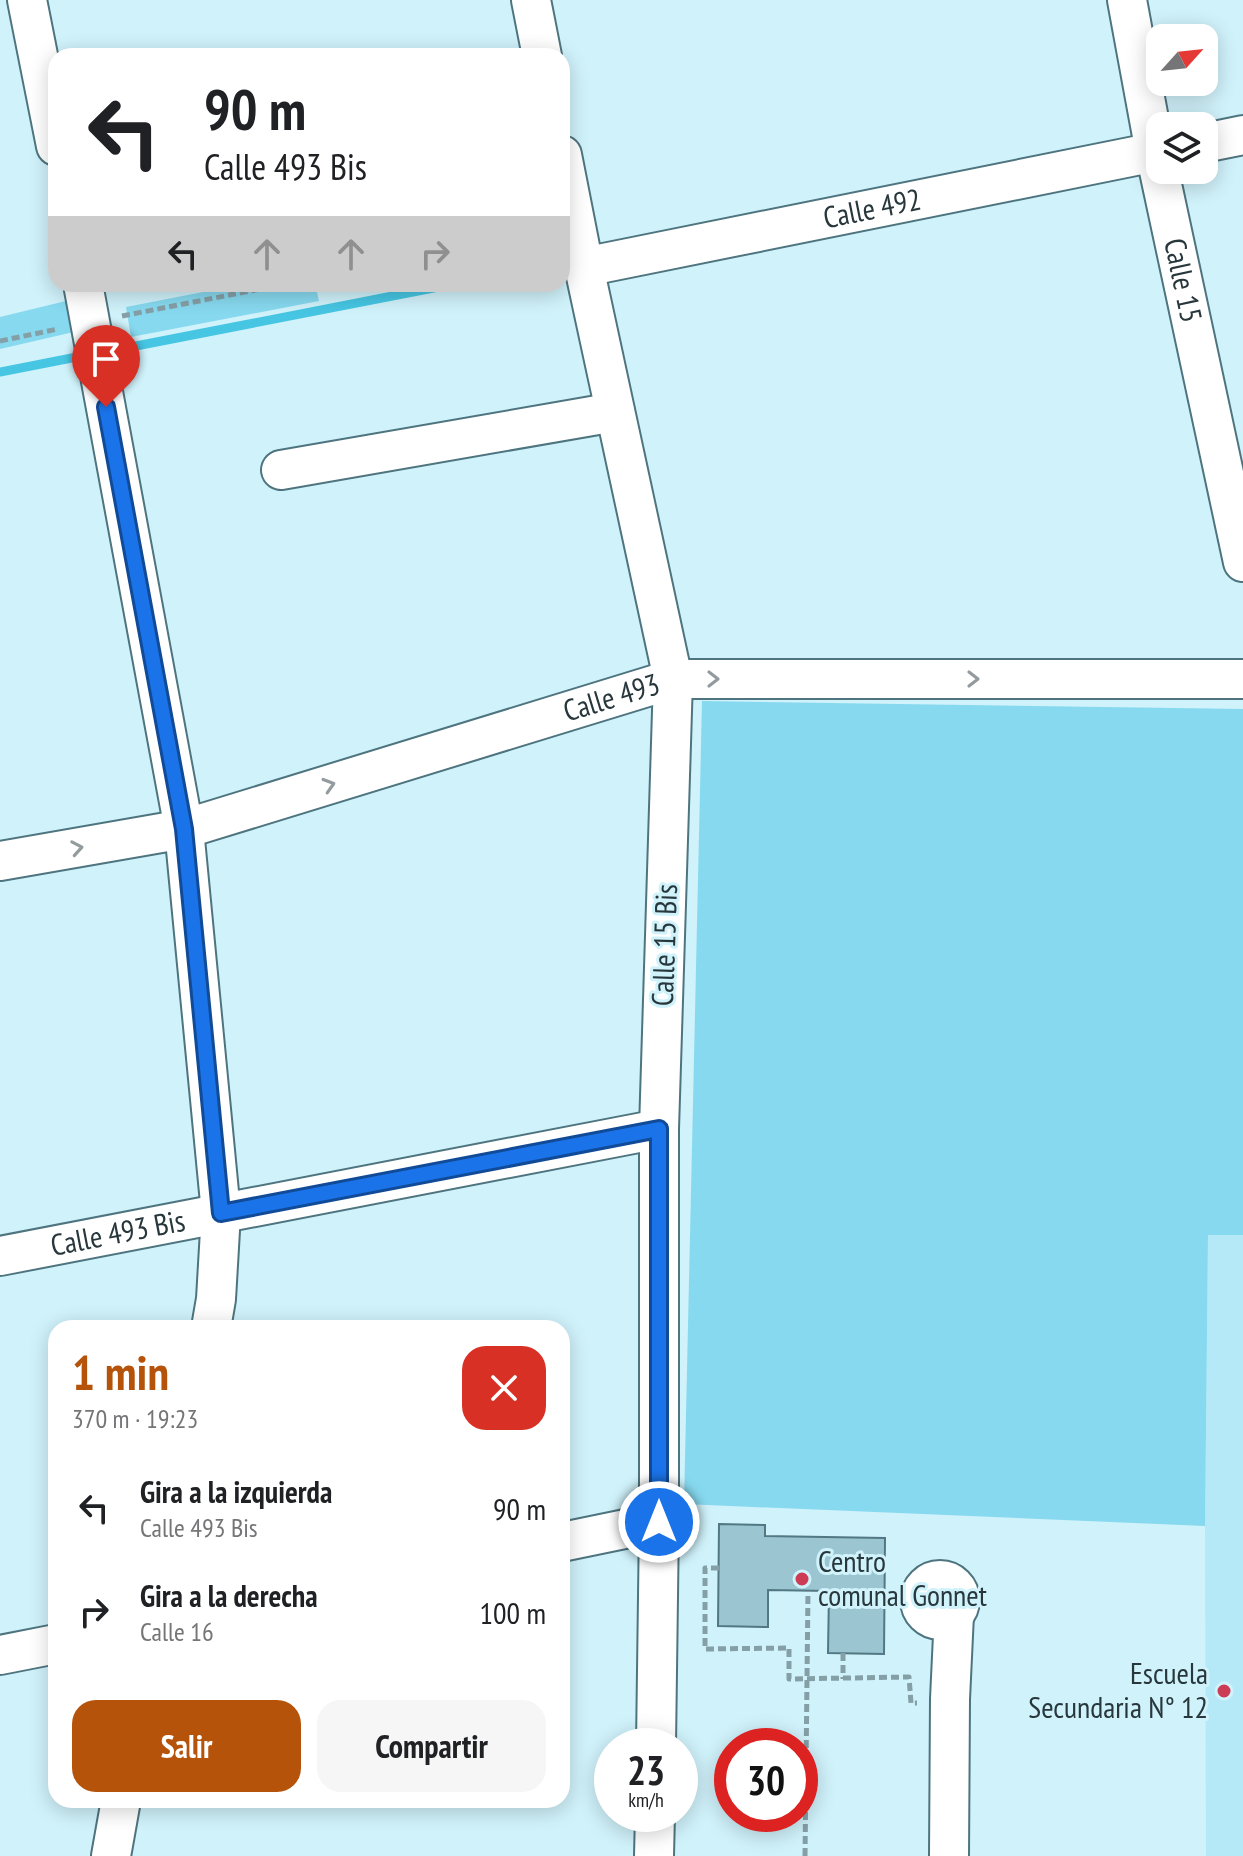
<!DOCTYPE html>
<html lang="es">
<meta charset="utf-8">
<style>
:root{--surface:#fff;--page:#f6f6f6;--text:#202124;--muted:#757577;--accent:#b45309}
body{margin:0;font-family:"PT Sans Narrow",sans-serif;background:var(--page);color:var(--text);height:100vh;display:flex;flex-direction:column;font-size:30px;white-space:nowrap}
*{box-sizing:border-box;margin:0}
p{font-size:26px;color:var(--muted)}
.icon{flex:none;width:44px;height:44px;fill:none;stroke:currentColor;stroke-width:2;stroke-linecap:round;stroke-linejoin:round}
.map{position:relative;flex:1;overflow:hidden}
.details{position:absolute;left:48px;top:1320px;width:522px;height:488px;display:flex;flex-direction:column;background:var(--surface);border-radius:24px;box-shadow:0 4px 20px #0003}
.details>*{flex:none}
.banner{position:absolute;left:48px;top:48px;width:522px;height:244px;border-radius:24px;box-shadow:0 4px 20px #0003;background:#fff;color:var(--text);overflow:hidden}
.needle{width:52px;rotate:63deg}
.tools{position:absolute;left:1146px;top:24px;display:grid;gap:16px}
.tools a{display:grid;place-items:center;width:72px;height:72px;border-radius:16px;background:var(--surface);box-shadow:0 4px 20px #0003;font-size:40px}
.speed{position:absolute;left:594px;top:1728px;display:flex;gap:16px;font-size:40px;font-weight:700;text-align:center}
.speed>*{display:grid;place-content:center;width:104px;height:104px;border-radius:50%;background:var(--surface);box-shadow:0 4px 20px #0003;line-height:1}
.speed small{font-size:20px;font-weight:400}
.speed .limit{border:12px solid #d22;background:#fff;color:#111}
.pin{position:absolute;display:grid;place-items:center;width:68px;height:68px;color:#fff;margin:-82px -34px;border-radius:50% 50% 50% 0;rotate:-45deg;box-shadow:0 0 8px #0007}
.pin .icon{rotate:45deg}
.me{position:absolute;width:88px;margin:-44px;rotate:0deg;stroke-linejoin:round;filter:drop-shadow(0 0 6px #0008)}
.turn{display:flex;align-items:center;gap:28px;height:168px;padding:0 24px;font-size:36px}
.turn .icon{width:104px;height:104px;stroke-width:2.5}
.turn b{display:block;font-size:56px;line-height:68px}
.lanes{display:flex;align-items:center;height:76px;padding:0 24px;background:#0003;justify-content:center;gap:40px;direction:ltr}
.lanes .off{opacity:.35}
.round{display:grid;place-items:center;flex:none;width:84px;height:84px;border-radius:24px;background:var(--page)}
.overview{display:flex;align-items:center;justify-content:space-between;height:136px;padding:0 24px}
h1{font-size:48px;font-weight:700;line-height:60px;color:var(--accent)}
.primary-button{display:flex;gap:16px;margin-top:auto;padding:16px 24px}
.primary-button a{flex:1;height:92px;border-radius:24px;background:var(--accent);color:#fff;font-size:32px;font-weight:700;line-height:92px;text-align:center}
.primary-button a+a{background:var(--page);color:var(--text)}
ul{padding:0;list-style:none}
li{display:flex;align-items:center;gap:24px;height:104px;padding:0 24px}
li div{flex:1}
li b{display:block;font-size:30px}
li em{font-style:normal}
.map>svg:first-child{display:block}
.built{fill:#b5e9f7}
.green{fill:#87d9ef}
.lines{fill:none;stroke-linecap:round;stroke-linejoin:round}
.stream{stroke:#46c6e3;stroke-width:9}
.building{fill:#9bc5d0;stroke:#517883;stroke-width:2}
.minor-casing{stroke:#4e757f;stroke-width:42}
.path{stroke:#859fa6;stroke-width:5;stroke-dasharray:8 4;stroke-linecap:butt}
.minor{stroke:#fff;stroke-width:38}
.oneway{stroke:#939b9e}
.route-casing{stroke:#114b97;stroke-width:20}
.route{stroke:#1a73e8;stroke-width:14}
.poi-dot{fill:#cc3c54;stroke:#d0f2fb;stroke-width:3}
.labels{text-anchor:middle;stroke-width:6;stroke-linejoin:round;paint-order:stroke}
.street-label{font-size:30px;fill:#27373c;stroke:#d0f2fb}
.poi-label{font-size:30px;fill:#27373c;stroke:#d0f2fb;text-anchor:start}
</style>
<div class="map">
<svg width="1243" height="1856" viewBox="0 0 1243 1856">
<rect width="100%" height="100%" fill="#d0f2fb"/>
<path class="built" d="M1208,1235H1243V1856H1206L1205,1526Z"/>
<g class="green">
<path d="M244,284H363L317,292L319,301L131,337L126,307Z"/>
<path d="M70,300L78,331L0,349V317Z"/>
<path d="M702,701L1243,709V1235H1208L1205,1526L684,1504Z"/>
</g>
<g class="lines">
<g class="stream">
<path d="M105,352L454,284"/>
<path d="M0,372L87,355"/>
</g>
</g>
<path class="building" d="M719,1524L765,1525V1536L885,1538L884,1654L828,1653L829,1591L768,1590V1627L718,1626Z"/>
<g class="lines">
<g class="minor-casing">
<g id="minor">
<path d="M27,0L56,146"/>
<path d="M531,0L542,56"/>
<path id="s1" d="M1127,0L1155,152L1243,562"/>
<path d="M1204,143L1243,135"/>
<path d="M562,155L584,267L673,679L659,1129V1522L656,1746"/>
<path id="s2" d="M584,267L1160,151"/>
<path d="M83,284L184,829L221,1213L216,1299L211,1328"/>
<path d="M281,470L615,412"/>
<path id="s3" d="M0,861L184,829L673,679H1243"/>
<path id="s4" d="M0,1256L659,1129"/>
<path d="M562,1542L659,1522"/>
<circle cx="940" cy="1600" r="20"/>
<path d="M0,1655L56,1644"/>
<path d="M111,1856L121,1800"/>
<path d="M654,1856L655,1814"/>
<path d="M949,1856L950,1699L954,1614"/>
</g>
</g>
<g class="path">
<path d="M122,316L286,284"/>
<path d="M0,341L58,329"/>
<path d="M719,1568H705V1649L789,1648V1679L909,1677L911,1703H917"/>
<path d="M843,1653V1679"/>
<path d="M805,1856L808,1591"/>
</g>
<use href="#minor" class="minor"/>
</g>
<defs><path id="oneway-chevron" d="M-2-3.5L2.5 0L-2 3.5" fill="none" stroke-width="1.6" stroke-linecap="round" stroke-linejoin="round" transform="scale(2)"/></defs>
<g class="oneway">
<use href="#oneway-chevron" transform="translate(713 679)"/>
<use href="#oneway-chevron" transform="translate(973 679)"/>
<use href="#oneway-chevron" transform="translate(329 785) rotate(-17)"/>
<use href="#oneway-chevron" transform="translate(77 848) rotate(-10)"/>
</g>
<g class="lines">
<g class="route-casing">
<path id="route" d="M106,407L184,829L221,1213L659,1129V1522"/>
</g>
<use href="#route" class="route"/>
</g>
<g class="poi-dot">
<circle cx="802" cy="1579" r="8"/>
<circle cx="1224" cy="1691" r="8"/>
</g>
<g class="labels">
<g class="street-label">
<text dy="10" stroke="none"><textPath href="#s2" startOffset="294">Calle 492</textPath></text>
<text dy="10" stroke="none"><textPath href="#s1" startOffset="286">Calle 15</textPath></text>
<text dy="10" stroke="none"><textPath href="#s3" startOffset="634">Calle 493</textPath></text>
<text transform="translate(665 945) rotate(-88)" y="10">Calle 15 Bis</text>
<text dy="10" stroke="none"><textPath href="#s4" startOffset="120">Calle 493 Bis</textPath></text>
</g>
<g class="poi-label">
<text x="818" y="1572">Centro<tspan x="818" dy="34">comunal Gonnet</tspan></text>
<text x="1208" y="1684" text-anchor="end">Escuela<tspan x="1208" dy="34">Secundaria N° 12</tspan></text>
</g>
</g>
</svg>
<div class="tools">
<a><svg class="needle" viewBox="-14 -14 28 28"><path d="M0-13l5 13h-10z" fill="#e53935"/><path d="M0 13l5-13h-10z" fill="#757577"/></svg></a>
<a><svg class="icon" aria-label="layers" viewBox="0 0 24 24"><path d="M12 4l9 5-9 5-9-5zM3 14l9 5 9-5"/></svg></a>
</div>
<div class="speed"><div>23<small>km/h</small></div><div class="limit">30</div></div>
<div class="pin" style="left:106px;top:407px;background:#d93025"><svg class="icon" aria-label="arrive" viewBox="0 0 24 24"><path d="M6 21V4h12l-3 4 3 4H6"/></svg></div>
<svg class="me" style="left:659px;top:1522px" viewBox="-20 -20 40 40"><circle r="17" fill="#1a73e8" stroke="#fff" stroke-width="3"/><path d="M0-11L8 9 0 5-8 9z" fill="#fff"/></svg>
<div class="banner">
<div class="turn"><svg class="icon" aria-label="left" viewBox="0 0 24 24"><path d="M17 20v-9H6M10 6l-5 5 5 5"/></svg><div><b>90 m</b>Calle 493 Bis</div></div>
<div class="lanes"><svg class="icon" aria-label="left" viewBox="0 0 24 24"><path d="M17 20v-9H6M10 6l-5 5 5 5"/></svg><svg class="icon off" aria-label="ahead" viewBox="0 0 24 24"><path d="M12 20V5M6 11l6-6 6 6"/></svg><svg class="icon off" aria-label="ahead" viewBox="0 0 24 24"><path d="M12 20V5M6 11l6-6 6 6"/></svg><svg class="icon off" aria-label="right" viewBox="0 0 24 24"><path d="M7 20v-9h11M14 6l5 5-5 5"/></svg></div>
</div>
<section class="details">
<div class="overview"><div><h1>1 min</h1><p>370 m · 19:23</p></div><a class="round" style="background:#d93025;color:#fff"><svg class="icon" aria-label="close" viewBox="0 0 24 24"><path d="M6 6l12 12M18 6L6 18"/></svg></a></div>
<ul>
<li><svg class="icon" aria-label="left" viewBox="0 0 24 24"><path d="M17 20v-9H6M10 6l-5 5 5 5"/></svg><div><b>Gira a la izquierda</b><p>Calle 493 Bis</p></div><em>90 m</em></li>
<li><svg class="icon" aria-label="right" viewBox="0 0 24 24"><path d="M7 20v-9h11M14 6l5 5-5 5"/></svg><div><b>Gira a la derecha</b><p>Calle 16</p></div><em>100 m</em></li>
</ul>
<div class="primary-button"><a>Salir</a><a>Compartir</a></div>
</section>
</div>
